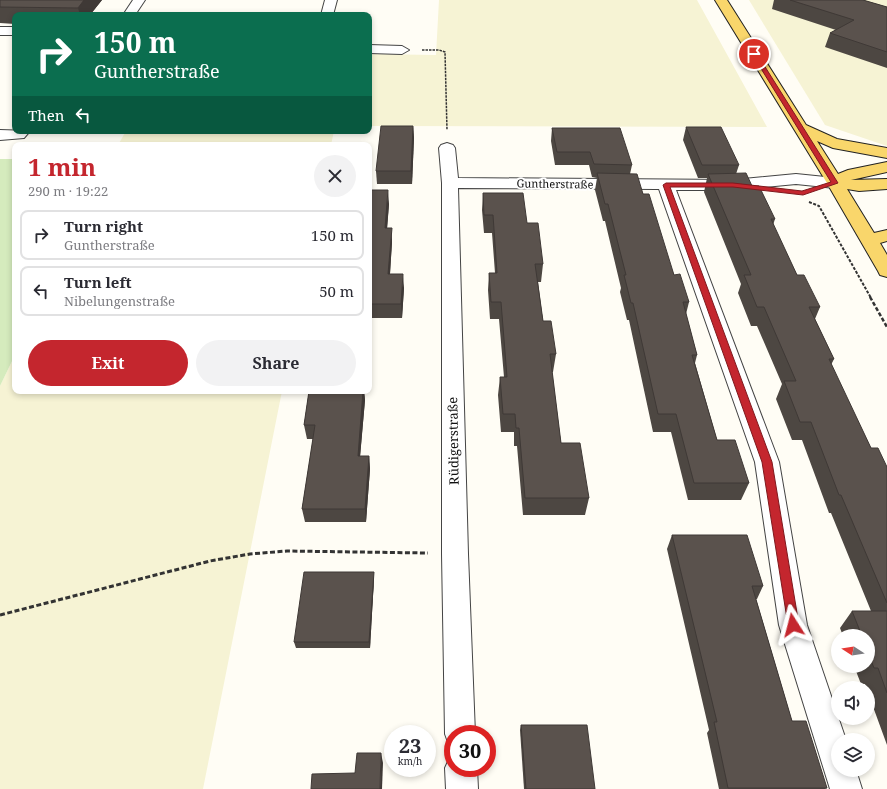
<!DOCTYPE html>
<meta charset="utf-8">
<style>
:root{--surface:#fff;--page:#f2f2f3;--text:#2b2b33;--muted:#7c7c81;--line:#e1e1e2;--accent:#c4262e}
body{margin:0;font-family:"Noto Serif",serif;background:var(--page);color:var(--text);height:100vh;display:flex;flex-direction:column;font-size:15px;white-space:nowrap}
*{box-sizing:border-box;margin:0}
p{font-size:13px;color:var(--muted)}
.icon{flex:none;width:22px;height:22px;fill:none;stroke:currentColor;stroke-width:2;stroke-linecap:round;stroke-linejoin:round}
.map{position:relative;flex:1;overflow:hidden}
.drawer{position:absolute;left:12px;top:142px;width:360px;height:252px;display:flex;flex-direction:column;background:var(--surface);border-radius:8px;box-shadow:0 2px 6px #0003}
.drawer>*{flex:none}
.banner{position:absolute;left:12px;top:12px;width:360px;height:122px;border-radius:8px;box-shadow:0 2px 6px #0003;background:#0b6e4f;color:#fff;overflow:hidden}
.needle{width:26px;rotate:282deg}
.tools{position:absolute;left:831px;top:629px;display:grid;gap:8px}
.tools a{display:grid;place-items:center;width:44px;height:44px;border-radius:50%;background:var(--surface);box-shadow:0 2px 6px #0003;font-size:20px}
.speed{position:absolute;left:384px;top:725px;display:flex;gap:8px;font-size:20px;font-weight:700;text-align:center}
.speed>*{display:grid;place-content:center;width:52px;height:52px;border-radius:50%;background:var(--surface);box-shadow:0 2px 6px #0003;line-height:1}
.speed small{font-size:10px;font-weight:400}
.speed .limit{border:6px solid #d22;background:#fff;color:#111}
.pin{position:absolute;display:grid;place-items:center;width:34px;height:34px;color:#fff;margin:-17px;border:2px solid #fff;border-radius:50%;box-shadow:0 1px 4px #0007}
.me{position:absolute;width:44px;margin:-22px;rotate:351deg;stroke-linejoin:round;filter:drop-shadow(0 0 3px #0008)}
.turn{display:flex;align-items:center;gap:14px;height:84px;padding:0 16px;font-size:18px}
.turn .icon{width:52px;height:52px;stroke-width:2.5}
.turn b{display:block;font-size:28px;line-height:34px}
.then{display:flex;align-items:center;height:38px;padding:0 16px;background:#0003;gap:8px;font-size:15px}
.round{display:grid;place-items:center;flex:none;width:42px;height:42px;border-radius:21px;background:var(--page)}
.headline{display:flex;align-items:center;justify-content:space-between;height:68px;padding:0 16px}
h1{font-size:24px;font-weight:700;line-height:30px;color:var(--accent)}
.button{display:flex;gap:8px;margin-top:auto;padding:8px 16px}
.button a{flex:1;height:46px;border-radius:24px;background:var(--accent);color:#fff;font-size:16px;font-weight:700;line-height:46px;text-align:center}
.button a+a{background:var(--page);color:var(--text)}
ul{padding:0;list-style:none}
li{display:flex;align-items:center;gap:12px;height:50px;margin:0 8px 6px;padding:0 8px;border:2px solid var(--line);border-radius:8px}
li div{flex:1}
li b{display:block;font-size:15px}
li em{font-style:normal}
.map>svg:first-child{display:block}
.farmland{fill:#f6f3d4}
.green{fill:#d5ebbd}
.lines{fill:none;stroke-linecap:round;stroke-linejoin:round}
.minor-casing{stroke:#444;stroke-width:2}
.major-casing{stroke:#222;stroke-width:2}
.path-far3{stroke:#333;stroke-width:1.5;stroke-dasharray:2.5 1;stroke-linecap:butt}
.path-far2{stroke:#333;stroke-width:2;stroke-dasharray:3 1.5;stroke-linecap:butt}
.path-far1{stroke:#333;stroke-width:2.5;stroke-dasharray:4 2;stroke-linecap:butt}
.path{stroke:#333;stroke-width:3;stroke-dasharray:5 2.5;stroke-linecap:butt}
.minor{fill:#fff;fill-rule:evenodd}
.major{fill:#f9d66b;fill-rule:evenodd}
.wall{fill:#4d4742}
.shaded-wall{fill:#3f3936}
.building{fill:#5a524d;stroke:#3f3936}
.route{fill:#c4262e;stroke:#7f191e}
.labels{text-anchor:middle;stroke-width:4;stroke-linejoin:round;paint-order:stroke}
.far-street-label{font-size:11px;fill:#111;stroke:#fff}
.street-label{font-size:13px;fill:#111;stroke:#fff}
</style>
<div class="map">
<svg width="887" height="789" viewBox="0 0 887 789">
<rect width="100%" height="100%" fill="#fffdf5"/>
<g class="farmland">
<path d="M439,0H697L767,127L369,126V54L436,55Z"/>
<path d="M749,0H887V146L825,125Z"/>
<path d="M126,131H334L331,145H118Z"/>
<path d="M15,355V391H282L203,789H0V386Z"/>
</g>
<path class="green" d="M0,159H15V355L0,386Z"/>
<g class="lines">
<g class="minor-casing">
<g id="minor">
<path d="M133,0H145L135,15H123Z"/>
<path d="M325,0H337L333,15H321Z"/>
<rect x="0" y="27" width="15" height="8"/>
<path d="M369,45L402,46L409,50L402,54L369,53Z"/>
<path d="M0,130L30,131L24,138L0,140Z"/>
<path d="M447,143L453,145L455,148L458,178L733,180L796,174L835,178L841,179L843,183L841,187L835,188L796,184L733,190H676L779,462L807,625L846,740H838V770H856L862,789H830L779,625L755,462L659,189L458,188L468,554L475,734H453V746L449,745L445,734L442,554V183L439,148L441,145Z"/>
<path d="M453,756V768H477L478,789H446L445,768L450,757Z"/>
</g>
</g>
<g class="major-casing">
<path id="major" d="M715,0H727L806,125L837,139L887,148V158L833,148L817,141L838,174L848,170L887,162V172L851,180L887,179V189L859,191L847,189L874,233L887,230V241L880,243L887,255V277L880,275L878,271L827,183Z"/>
</g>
<path class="path-far3" d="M422,50H439L445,52L447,130"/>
<path class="path-far2" d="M809,202L819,206L871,298"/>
<path class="path-far1" d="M870,297L887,327"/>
<path class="path" d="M0,615L210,561L250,554L287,551L428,553"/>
<use href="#minor" class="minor"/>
<use href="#major" class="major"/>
</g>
<g class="wall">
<path d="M0,0H102L90,15H15V24L0,23Z"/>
<path d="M774,0H863L887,7V68L825,47L830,33L836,30L772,9Z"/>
<path d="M413,126L414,138L412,184H377L376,171Z"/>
<path d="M686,127L739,165L736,174L752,186L775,219L773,225L797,275L820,307L815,319L834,359L831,365L871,448L887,467V745L868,693V688H866L865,684H861L854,666H868V636H843L840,628L852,611H871L831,513H829L802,440H792L776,399L782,384L757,326H751L738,293L741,284L704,192L707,178H698L683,140Z"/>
<path d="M552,128L632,165L630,174L643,194L674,275L689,302L686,314L697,355L695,363L717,440L749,483L741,500H688L671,432H653L629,320H627L620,292L621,288L605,221H603L595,190L597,178L592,177L589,165H555L551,141Z"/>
<path d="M369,190L389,204L387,228L392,242L390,274L404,288L402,318H369Z"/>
<path d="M483,193L527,223L543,264L541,282H538L543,321L556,354L553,372H552L561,443L589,498L585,515H523L517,446H514V432H501L498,395L500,377H504L499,319H490L488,290L489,273H495L492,233H484L482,210Z"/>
<path d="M309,391H364L365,400L360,456H369L370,469L366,522H305L302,509L313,439H307L304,425Z"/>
<path d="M672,535L763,586L757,599H756L792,721L827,788L825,789H719L707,733L709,730L667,549Z"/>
<path d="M374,579L370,648H296L294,642Z"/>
<path d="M521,725L595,789H524L520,730Z"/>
</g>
<g class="shaded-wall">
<path d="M84,0H102L90,15H80L78,8Z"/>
<path d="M413,126L414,138L412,184L411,171Z"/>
<path d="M388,190L389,204L386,242L385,228Z"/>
<path d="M392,228V242L389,288L388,274Z"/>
<path d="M403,274L404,288L402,318L401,304Z"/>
<path d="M363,391H364L365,400L359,469L358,456Z"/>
<path d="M369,456L370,469L366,522L365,509Z"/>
<path d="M374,572V579L370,648L369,642Z"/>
<path d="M381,753L383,763L382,789H380Z"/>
</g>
<g class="building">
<path d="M0,0H84L78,8L0,7Z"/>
<path d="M790,0H863L887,7V52L830,33L854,20Z"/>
<path d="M381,126H413L411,171H376Z"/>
<path d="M686,127H721L739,165H702Z"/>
<path d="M552,128H620L632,165L594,164L590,152H557Z"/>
<path d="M597,173L637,174L643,194H649L674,275L680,274L689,302H683L697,355H692L717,440H735L749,483H694L676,414H658L633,303H631L624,275H626L608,204H605Z"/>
<path d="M746,173L752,186H759L775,219H771L797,275H804L820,307H809L834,359H829L871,448H878L887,467V603L841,495H839L811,422H800L784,381H796L764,307H757L744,275H751L708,174Z"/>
<path d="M369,190H388L385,228H392L388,274H403L401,304H369Z"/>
<path d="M483,193H523L527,223H538L543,264H535L543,321H551L556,354H550L561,443H580L589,498H525L519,428H516L515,414H503L500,377H507L501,302H491L489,273H497L493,215H484Z"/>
<path d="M309,391H363L358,456H369L365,509H302L315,425H304Z"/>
<path d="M672,535H747L763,586H752L792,721H806L827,788H728L714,722H717Z"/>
<path d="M304,572H374L369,642H294Z"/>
<path d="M852,611H887V693L878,668H874L868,653V636H862Z"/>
<path d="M521,725H587L595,789H526Z"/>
<path d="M357,753H381L380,789H311L312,774L355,773Z"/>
</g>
<path class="route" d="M754,52L757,54L838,183L803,195L733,187H670L772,462L799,625L797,629L793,630L789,629L788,625L762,462L663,185L666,183H733L802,191L831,182L752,54Z"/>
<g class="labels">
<g class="far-street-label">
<text transform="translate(555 184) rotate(1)" y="4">Guntherstraße</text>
</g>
<g class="street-label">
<text transform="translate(453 441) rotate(-91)" y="5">Rüdigerstraße</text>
</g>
</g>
</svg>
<div class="tools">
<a><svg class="needle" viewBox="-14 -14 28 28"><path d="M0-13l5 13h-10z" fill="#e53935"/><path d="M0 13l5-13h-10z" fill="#7c7c81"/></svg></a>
<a><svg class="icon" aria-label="sound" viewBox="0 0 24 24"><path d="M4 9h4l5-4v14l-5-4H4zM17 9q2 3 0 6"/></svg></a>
<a><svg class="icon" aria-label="layers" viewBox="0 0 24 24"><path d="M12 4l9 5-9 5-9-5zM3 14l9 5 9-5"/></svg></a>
</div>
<div class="speed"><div>23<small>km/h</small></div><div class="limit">30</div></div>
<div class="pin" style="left:754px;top:54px;background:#d93025"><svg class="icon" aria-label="arrive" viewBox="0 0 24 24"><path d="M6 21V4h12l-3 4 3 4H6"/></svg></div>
<svg class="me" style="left:793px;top:625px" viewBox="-20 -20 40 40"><path d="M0-17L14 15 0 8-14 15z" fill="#c4262e" stroke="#fff" stroke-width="4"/></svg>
<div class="banner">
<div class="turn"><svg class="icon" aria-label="right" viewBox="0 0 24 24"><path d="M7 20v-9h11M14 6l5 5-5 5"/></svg><div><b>150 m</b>Guntherstraße</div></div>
<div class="then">Then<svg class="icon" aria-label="left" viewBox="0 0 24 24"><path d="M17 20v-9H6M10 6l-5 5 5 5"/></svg></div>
</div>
<section class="drawer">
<div class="headline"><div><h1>1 min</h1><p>290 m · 19:22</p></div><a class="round"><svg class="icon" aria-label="close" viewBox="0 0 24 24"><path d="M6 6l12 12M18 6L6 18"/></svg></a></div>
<ul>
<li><svg class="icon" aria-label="right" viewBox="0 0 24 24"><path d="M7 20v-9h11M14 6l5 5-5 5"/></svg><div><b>Turn right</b><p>Guntherstraße</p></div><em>150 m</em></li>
<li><svg class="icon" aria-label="left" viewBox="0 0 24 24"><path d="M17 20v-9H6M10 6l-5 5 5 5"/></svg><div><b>Turn left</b><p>Nibelungenstraße</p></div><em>50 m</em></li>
</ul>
<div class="button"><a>Exit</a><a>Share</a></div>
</section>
</div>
